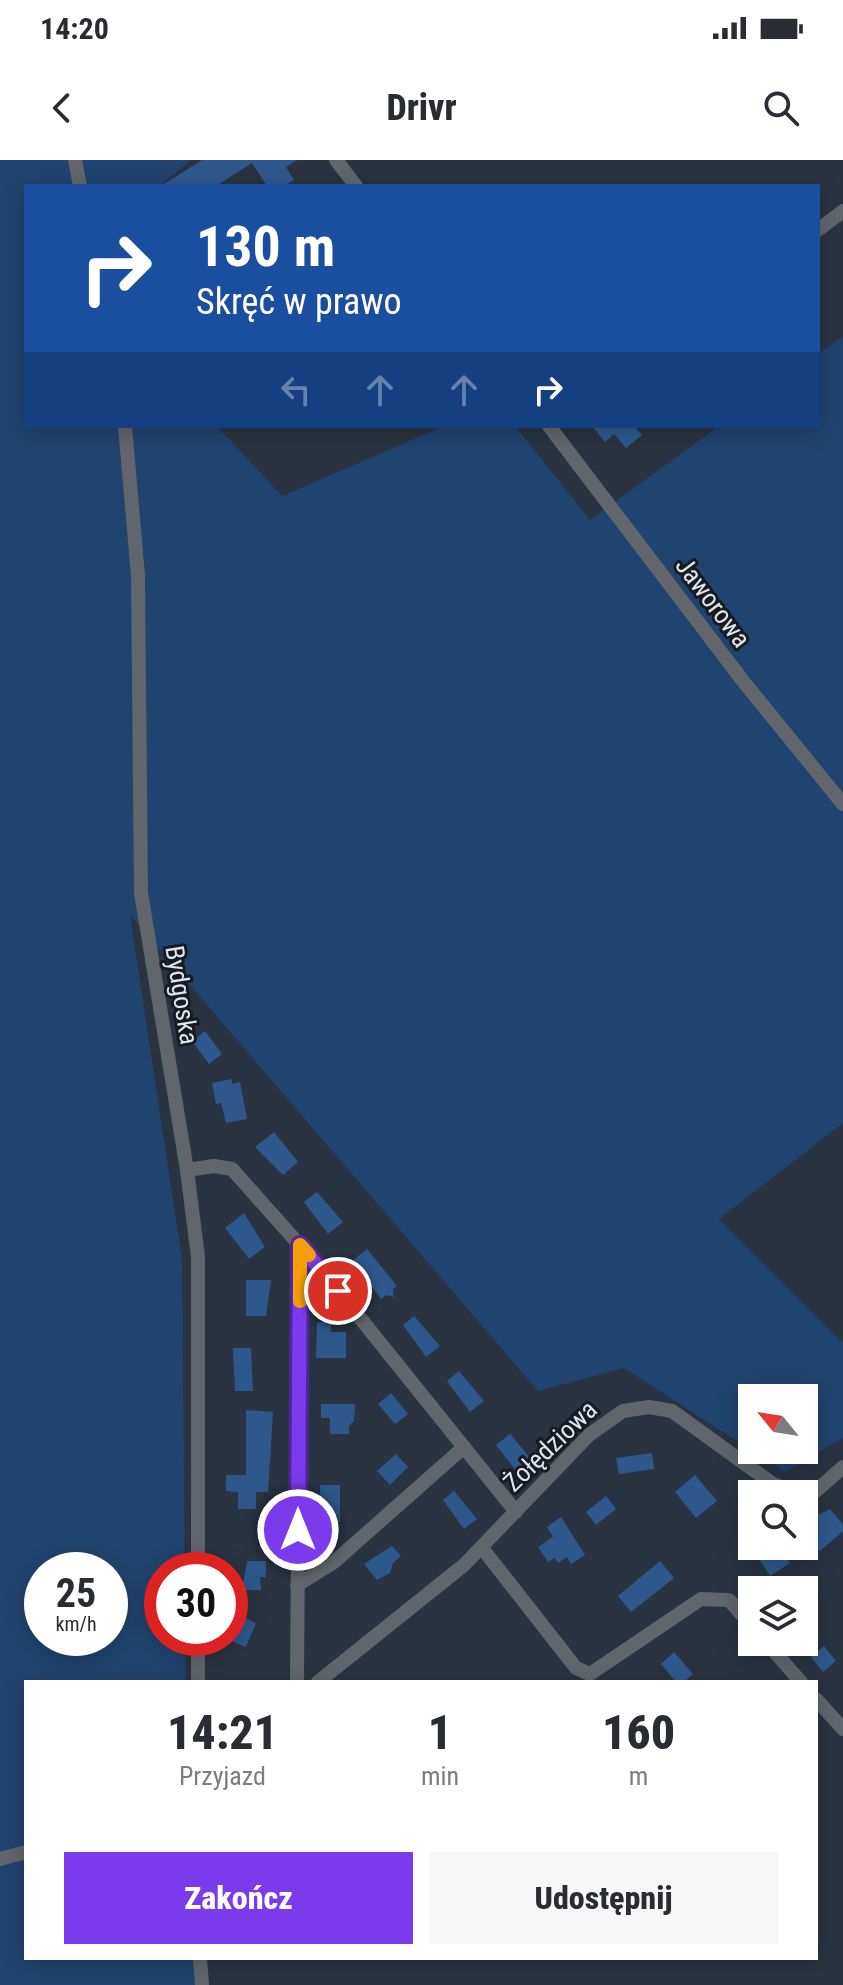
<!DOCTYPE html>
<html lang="pl">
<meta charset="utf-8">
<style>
:root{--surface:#fff;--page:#f7f7f7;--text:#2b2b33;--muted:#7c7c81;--accent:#7c3aed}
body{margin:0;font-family:"Roboto Condensed",sans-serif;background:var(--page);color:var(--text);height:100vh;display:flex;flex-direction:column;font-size:30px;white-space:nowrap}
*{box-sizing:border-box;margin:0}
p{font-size:26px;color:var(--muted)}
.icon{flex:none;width:44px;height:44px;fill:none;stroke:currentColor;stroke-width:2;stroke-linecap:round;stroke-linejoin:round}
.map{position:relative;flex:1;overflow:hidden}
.sheet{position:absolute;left:24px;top:1520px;width:794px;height:280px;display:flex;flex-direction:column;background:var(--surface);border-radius:0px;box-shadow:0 4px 20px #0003}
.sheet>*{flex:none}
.guide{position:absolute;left:24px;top:24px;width:796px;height:244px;border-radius:0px;box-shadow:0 4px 20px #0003;background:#1a4fa0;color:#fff;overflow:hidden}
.needle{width:52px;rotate:300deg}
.controls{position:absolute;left:738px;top:1224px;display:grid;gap:16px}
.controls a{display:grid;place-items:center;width:80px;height:80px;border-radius:0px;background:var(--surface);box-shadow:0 4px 20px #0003;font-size:40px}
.speed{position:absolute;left:24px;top:1392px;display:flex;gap:16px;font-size:40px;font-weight:700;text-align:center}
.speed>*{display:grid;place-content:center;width:104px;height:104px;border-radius:50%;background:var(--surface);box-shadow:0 4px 20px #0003;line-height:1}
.speed small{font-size:20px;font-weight:400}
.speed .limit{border:12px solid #d22;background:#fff;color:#111}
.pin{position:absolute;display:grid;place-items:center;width:68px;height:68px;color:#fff;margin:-34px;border:4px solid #fff;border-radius:50%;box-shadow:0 2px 8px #0007}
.me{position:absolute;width:88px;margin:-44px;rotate:0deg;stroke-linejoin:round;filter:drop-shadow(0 0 6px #0008)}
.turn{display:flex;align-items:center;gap:28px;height:168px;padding:0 40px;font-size:36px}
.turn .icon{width:104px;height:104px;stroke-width:2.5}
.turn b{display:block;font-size:56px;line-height:68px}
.lanes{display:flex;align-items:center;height:76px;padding:0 40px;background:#0003;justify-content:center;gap:40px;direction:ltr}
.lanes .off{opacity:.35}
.eta{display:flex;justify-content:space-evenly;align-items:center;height:136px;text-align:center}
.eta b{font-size:48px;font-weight:800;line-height:56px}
.button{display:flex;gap:16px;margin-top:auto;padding:16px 40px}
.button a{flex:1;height:92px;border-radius:0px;background:var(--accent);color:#fff;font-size:32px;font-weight:800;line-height:92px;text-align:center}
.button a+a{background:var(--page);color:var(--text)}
.status{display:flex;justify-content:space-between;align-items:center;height:56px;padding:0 40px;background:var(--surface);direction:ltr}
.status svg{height:22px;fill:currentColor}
header{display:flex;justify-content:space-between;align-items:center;height:104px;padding:0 40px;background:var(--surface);font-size:36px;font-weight:800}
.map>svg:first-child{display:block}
.green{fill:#21436f;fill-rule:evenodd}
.building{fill:#2e588c}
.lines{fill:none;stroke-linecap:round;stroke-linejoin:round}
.minor{stroke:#61666d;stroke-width:14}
.route-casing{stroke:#51269a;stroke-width:20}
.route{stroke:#7c3aed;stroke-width:14}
.slow{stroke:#f59e0b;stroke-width:14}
.labels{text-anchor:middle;stroke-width:6;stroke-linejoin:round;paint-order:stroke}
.street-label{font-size:26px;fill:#dee5ee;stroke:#161b21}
</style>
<div class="status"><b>14:20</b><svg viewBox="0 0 49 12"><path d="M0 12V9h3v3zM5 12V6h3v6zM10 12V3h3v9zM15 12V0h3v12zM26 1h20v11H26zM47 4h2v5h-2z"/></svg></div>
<header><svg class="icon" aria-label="back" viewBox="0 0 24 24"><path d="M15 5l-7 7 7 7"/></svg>Drivr<svg class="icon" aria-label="search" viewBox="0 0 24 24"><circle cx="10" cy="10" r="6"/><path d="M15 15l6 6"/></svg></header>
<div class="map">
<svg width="843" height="1825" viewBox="0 0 843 1825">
<rect width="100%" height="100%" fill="#293341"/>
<path class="green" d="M0,0H191L160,26H26V266H217L282,336L444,266H515L590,360L719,266H818V194L843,176V963L719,1059L843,1183V1278L785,1312L624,1208L538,1231L130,755L182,1099L185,1410H162V1478H185L186,1522H26V1798H200L202,1825H0ZM752,1238H804V1290H752ZM42,1410H110V1478H42Z"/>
<g class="building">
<path d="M202,0H297L286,7L294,20L284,26H267L252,3L216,26H161Z"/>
<path d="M592,266H634L642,275L626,288L614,274L605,282Z"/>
<path d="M205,871L222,894L209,904L192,881Z"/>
<path d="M232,919V924L240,922L247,959L226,963L221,943L216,944L212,923Z"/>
<path d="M274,972L298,1002L283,1015L255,987Z"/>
<path d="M317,1032L343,1062L328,1074L304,1042Z"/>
<path d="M244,1053L265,1087L249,1099L225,1068Z"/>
<path d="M367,1089L397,1126L393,1129L394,1137L386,1135L381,1139L352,1101Z"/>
<path d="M246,1120H271L266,1156H246Z"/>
<path d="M414,1156L440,1186L426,1197L403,1165Z"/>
<path d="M317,1162H331V1172H346V1198H316Z"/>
<path d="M233,1188H251L253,1231H235Z"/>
<path d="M459,1211L484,1241L470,1252L447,1221Z"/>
<path d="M391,1233L408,1254L395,1264L378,1244Z"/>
<path d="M321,1244H355L354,1261L349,1266V1274H330V1258H321Z"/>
<path d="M246,1250L273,1252L268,1332H256V1349H238V1332L226,1331V1315H246Z"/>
<path d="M510,1274L532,1300L517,1312L496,1285Z"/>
<path d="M652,1293L654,1309L619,1314L616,1298Z"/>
<path d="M396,1294L408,1307L390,1325L377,1311Z"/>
<path d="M695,1315L717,1341L696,1358L675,1332Z"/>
<rect x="320" y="1325" width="20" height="37"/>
<path d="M454,1331L477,1359L464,1369L443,1340Z"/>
<path d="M606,1336L616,1349L596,1365L586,1352Z"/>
<path d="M830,1349L843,1365V1371L820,1391L810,1380L816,1375L809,1366L818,1355Z"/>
<path d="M561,1357L585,1395L571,1404L567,1397L558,1403L555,1398L548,1402L538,1387L553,1377L547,1367Z"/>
<path d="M392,1386L401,1396L393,1403L390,1413L377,1420L364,1404Z"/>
<path d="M779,1387L790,1403L770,1416L760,1400Z"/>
<path d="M247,1401H266V1417H260L261,1430H242Z"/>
<path d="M660,1401L674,1418L631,1452L618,1436Z"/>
<path d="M239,1455L256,1463L246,1487L229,1480Z"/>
<path d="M824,1486L836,1501L823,1512L811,1497Z"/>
<path d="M674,1492L693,1514L684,1522H676L661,1504Z"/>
</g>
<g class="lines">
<g class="minor">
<path d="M75,0L80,26"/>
<path d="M336,0L356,26"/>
<path d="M818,70L843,51"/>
<path d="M125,266L138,416L141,733L187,1010L198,1097V1410"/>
<path d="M549,266L743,521L843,644"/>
<path d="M187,1010L214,1006L232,1009L320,1108L516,1352"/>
<path d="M482,1388L576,1508L590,1514L701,1439L729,1440L752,1466"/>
<path d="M297,1425L334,1402L464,1287"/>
<path d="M198,1478V1522"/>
<path d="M766,1482L801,1522"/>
<path d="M297,1522L300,1085"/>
<path d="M318,1522L464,1405L589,1275L623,1251L649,1247L672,1251L773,1324L796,1332L816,1331L843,1307"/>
<path d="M816,1539L843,1569"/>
<path d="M0,1699L26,1692"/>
<path d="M200,1798L202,1825"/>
</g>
</g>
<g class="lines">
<g class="route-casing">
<path id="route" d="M298,1370L300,1085L338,1131"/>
</g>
<use href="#route" class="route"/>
<path class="slow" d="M300,1141V1085L309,1095"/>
</g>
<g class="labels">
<g class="street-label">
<text transform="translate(713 442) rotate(53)" y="9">Jaworowa</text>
<text transform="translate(182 835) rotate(81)" y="9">Bydgoska</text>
<text transform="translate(550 1286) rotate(-44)" y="9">Żołędziowa</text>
</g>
</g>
</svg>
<div class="controls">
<a><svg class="needle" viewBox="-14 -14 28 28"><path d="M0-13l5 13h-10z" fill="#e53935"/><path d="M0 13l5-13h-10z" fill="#7c7c81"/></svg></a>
<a><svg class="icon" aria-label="search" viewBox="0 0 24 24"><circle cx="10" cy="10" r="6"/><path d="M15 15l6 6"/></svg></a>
<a><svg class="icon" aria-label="layers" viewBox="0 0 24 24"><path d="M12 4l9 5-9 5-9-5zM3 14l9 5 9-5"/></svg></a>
</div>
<div class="speed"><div>25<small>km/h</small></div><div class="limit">30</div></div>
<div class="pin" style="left:338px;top:1131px;background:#d93025"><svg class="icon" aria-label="arrive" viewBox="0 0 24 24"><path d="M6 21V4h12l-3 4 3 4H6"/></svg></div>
<svg class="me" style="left:298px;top:1370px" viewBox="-20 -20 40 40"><circle r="17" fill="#7c3aed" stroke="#fff" stroke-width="3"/><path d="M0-11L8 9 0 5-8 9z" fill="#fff"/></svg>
<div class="guide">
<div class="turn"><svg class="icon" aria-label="right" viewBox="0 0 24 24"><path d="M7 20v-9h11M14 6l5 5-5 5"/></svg><div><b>130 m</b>Skręć w prawo</div></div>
<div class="lanes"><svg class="icon off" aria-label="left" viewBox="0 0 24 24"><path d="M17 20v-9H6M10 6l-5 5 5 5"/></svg><svg class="icon off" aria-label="ahead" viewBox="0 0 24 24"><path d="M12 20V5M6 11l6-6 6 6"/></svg><svg class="icon off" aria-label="ahead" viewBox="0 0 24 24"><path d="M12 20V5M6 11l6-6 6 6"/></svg><svg class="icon" aria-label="right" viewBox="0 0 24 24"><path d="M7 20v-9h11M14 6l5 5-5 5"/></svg></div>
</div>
<section class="sheet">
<div class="eta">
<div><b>14:21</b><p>Przyjazd</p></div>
<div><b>1</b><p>min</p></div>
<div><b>160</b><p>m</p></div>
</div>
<div class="button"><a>Zakończ</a><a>Udostępnij</a></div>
</section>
</div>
